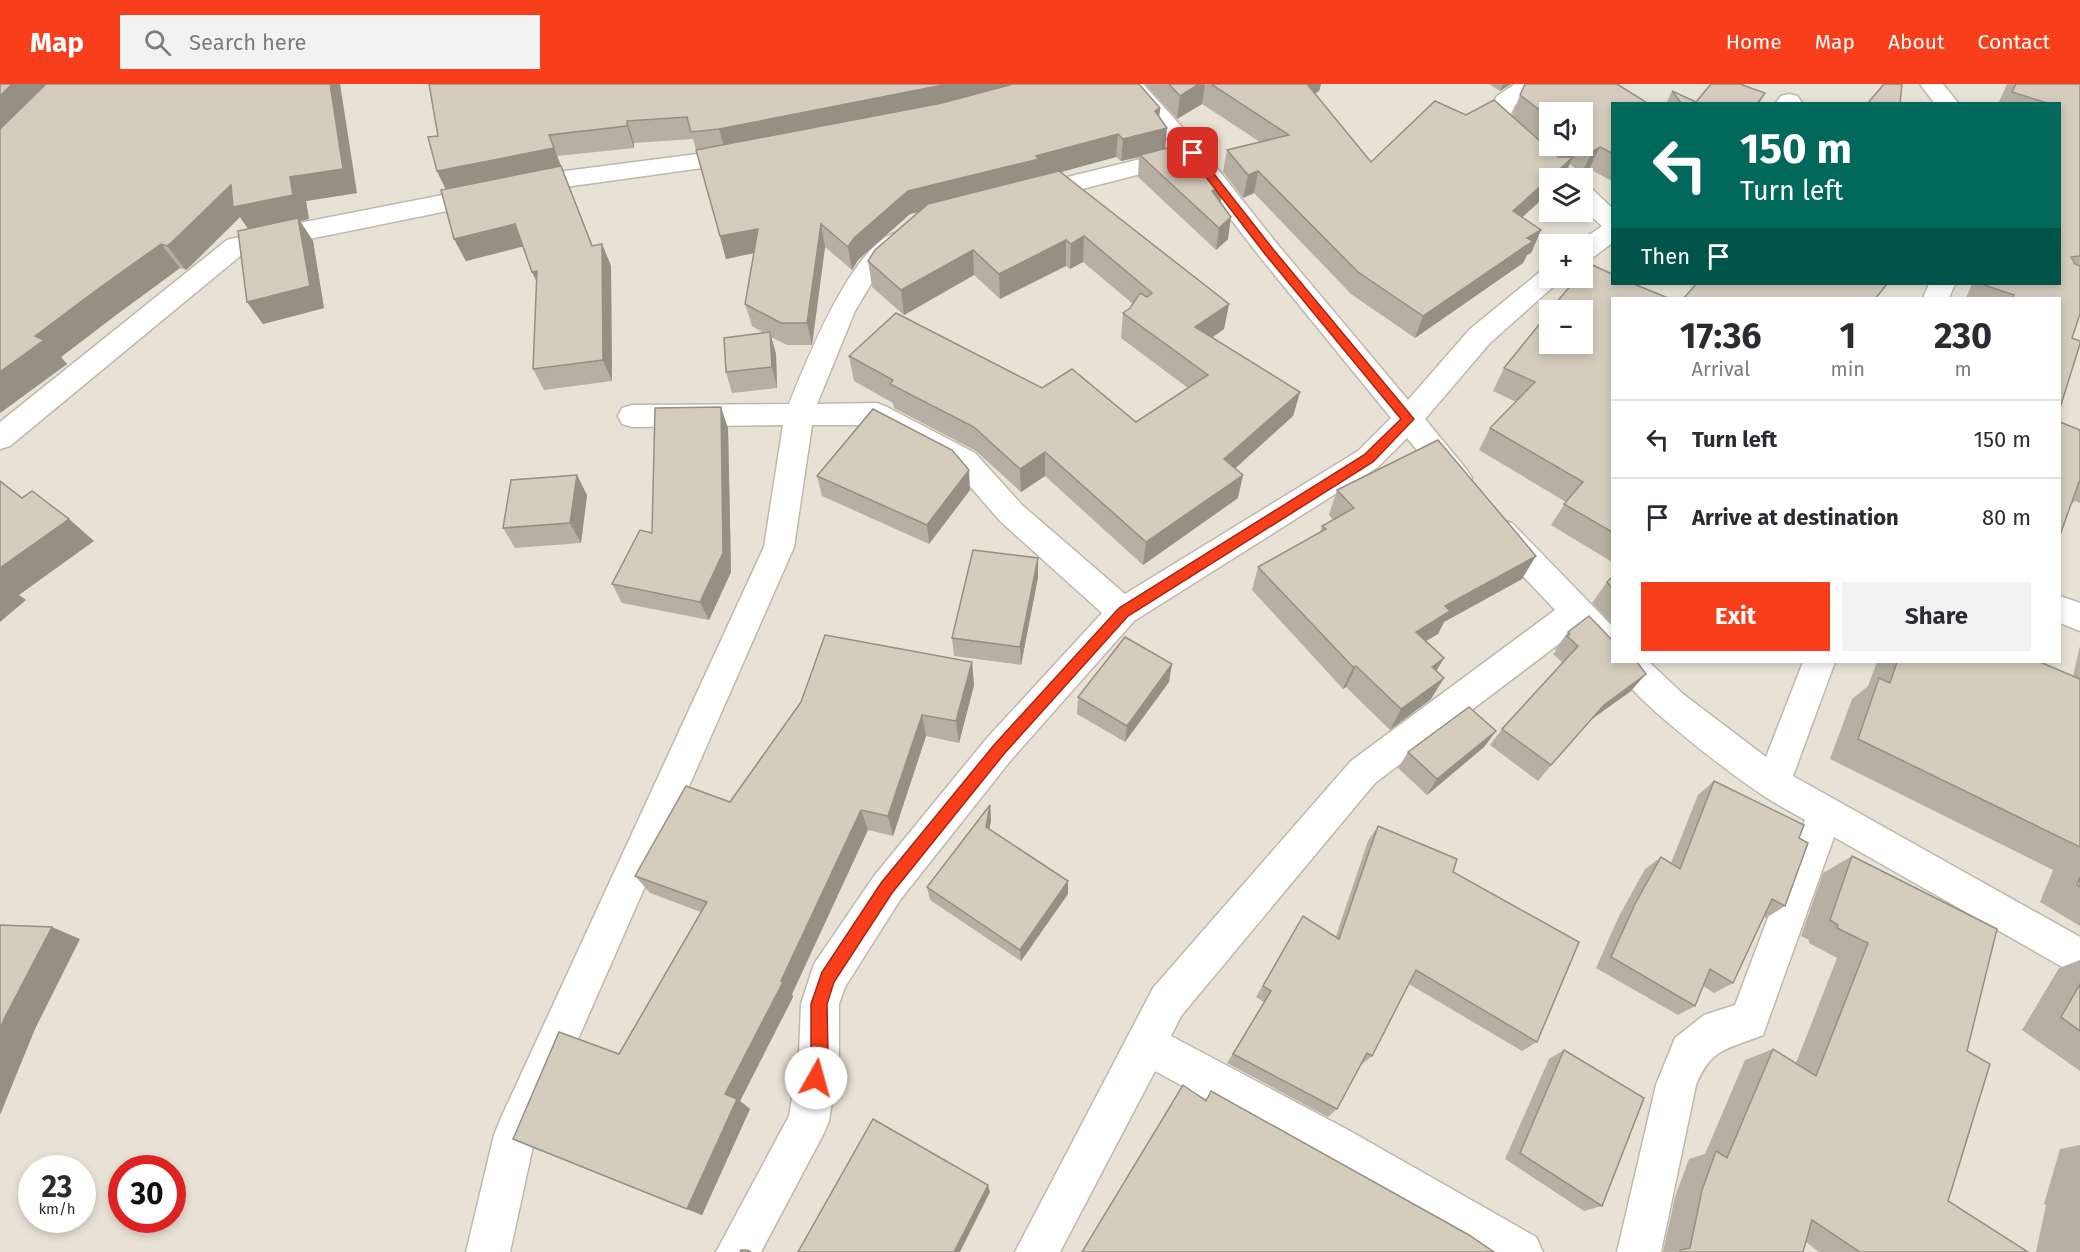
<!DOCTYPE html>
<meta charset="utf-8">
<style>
:root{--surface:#fff;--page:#f2f2f3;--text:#2b2b33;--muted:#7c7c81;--line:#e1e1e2;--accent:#f83e1b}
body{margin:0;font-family:"Fira Sans",sans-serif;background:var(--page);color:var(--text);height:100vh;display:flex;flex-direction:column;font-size:22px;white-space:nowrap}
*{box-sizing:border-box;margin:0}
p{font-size:20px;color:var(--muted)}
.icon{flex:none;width:33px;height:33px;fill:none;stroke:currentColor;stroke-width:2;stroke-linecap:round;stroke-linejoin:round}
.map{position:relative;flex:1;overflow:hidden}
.details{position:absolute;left:1611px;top:213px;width:450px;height:366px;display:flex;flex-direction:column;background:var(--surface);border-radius:0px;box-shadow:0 3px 9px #0003}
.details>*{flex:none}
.top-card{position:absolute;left:1611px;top:18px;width:450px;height:183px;border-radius:0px;box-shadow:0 3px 9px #0003;background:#00695c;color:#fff;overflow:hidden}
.buttons{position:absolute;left:1539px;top:18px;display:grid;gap:12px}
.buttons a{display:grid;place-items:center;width:54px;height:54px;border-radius:0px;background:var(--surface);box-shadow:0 3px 9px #0003;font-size:30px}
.speed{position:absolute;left:18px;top:1071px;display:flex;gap:12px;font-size:30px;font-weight:700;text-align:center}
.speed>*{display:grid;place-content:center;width:78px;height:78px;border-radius:50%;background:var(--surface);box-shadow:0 3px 9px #0003;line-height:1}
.speed small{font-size:15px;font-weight:400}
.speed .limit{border:9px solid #d22;background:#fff;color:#111}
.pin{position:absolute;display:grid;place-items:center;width:51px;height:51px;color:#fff;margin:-26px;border-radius:12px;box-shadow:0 3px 9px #0006}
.me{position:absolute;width:66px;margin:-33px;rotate:7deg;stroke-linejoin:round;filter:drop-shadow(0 0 4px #0008)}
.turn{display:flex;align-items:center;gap:21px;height:126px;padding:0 30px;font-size:27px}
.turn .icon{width:78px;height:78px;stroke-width:2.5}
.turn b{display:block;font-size:42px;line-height:51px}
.then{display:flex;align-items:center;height:57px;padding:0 30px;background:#0003;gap:12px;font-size:22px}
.eta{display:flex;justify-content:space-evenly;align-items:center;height:102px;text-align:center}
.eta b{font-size:36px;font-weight:700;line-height:42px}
.primary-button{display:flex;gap:12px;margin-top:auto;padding:12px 30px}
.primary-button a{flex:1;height:69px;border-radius:0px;background:var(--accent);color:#fff;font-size:24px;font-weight:700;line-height:69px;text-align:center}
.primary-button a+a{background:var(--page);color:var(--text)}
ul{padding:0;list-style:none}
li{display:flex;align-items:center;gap:18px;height:78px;padding:0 30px;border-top:2px solid var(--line)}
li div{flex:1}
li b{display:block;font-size:22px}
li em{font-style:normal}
header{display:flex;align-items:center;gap:36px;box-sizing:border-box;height:84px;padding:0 30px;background:var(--accent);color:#fff}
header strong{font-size:28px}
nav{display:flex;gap:33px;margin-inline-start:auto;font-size:21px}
.search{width:420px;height:54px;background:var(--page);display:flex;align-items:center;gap:15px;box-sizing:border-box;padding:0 21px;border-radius:0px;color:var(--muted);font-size:22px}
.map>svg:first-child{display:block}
.residential{fill:#e8e2d6;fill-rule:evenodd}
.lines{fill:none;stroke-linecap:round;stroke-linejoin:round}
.minor-casing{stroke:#bfb8aa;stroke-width:3}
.minor{fill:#fff;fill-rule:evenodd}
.wall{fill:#b7afa3;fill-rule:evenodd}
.shaded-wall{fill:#958f84}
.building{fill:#d5ccbd;stroke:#958f84;stroke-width:1.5}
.route{fill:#f83e1b;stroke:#a12812;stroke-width:1.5}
</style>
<header>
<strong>Map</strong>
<div class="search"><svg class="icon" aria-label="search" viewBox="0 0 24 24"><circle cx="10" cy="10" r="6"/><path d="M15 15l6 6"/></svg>Search here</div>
<nav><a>Home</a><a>Map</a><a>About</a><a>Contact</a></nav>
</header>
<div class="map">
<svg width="2080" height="1168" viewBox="0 0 2080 1168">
<rect width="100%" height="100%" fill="#f4f0e8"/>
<path class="residential" d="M0,0H2080V1168H0ZM1612,20H2060V200H1612ZM1550,28H1582V62H1550ZM1550,94H1582V128H1550ZM1550,160H1582V194H1550ZM1612,214H2060V578H1612ZM1550,226H1582V260H1550ZM32,1084H82V1136H32ZM122,1084H172V1136H122Z"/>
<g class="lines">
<g class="minor-casing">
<g id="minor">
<path d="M1120,0H1143L1201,64L1278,161L1408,316L1470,245L1541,187L1550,184V194H1563L1490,259L1425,335L1467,386L1472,394L1467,402L1457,405L1447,402L1407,354L1378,383L1134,537L1011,676L900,816L845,903L839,920V972L829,1037L823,1051L761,1168H716L789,1032L799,972L801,920L814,880L874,792L987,654L1102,529L1000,437L955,385L873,341H812L794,463L535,1053L510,1168H466L494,1051L500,1036L764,463L783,341L632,343L622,340L618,332L622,324L632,321L789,320C805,282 860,134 912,148L916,154L877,190L855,227L817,320L877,319L887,323L975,369L1022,421L1125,510L1358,367L1391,334L1260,173L1187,78L1032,118L1023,116L1020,110L1023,104L1177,66Z"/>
<path d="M1515,0H1541L1515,21L1509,34L1573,89L1576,94H1550L1485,35L1497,12Z"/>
<path d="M1920,0H1943L1959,20H1935Z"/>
<path d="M1789,10L1797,12L1801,17L1799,20H1775L1781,12Z"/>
<path d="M744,64L753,67L756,72L753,77L565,103L245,168L10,362L0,365V338L227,156L274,144L565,87Z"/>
<path d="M1582,102L1591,104L1612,124V159L1591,175L1582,177V160H1576L1602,142L1582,124Z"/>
<path d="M1929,200H1955L1949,214H1923Z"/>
<path d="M1501,436L1512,439L1612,542V578H1649L1683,610L1766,673L1803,578H1835L1793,692L2080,853V893L1834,753L1763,951C1729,965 1711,963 1696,1001L1661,1168H1617L1656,1001L1675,954L1704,931L1735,921L1805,736C1790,727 1775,720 1761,710C1733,692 1617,604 1612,577L1600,573L1576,547L1375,699L1181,932L1171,952L1350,1047L1536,1153L1543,1168H1479L1320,1077L1155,987L1060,1168H1015L1153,904L1351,677L1555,526L1490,457L1486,448L1490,439Z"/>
<path d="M2060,512L2080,519V547L2060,539Z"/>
</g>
</g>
<use href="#minor" class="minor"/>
</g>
<g class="wall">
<path d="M0,0L357,109L306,117L309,135L300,137L313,157L324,224L263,240L247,218L248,144L240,133L191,182L186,186L180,184L116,231L61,273L67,280L0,329Z"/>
<path d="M429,0L1160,24L1159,32L1165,64L1189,75L1223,102L1221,118L1228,155L1216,166L1138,93L1139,73L1121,77L1116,73L1061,88L1229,220L1224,245L1212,254L1300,308L1293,332L1235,384L1238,414L1143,481L1045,392L1021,408L976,367L894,324L893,319L854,297L849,272L1042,304L1136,338L1188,304L1121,254L1123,229L1130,224L1133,220L1083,178L1070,185L1066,182L1000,215L974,191L904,231L872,203L868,177L919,128L910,130L858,176L852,186L825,163L812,261H787L771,253L776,270L777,304L732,309L726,288L764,249L752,242L745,220L754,169L726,175L693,55L634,59V64L557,72L593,162L602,160L611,182L612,297L544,306L533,285L537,198L523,162L466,177L454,155L446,105L437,87L438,52Z"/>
<path d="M1145,0H1321L1319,7L1315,10L1371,78L1466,31L1512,32L1520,11L1612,20V97L1589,85L1581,90L1570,80L1563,94L1522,133L1541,146L1531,169L1527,171L1523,179L1415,254L1351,210L1254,109L1243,114L1223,88L1227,66L1260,58L1202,20L1177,35ZM1550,28H1582V62H1550ZM1539,56L1560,73H1558Z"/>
<path d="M1489,0H1511L1500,7Z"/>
<path d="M2007,0H2080V230L2072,254L2060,324V214H1966L1972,200H2060V20H1998Z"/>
<path d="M1672,7L1696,18L1765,9L1759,20H1666Z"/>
<path d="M1612,214V478L1551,441L1566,418L1479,366L1490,344L1516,318L1493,307L1504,284Z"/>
<path d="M728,344L731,488L709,536L622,519L612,500L652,449Z"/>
<path d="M2080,346V419L2075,417L2071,421Z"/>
<path d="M817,392L970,406L929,460L822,412Z"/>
<path d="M1337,406L1522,495L1444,538L1438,550L1426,557L1444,574L1436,587L1431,615L1390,646L1346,603L1343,605L1252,506L1258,483L1320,448L1322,442L1333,436L1329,431Z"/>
<path d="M587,411L581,459L515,464L503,444Z"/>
<path d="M1038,474V493L1021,581L954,572L952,554Z"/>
<path d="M1612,493V540L1592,519L1607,498Z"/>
<path d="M1568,548L1631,607L1589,637L1538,697L1490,661L1502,645L1563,579L1553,570L1556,567L1555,566Z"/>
<path d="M2080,562V842L2040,818L2053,786L1830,675L1852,615L1868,602L1877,578H2040L2073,592Z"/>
<path d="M972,578L974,601L959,659L926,652L893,752L868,746L792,910L793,913L740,1017L750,1025L702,1131L513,1055L619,970L701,828L650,809L635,792L730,718L801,618Z"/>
<path d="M1169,598L1125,658L1077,630L1078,613Z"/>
<path d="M1496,647L1484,663L1427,711L1398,684L1408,668Z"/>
<path d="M1714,697L1799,754L1785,822L1766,834L1764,833L1733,899L1714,909L1703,902L1695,922L1678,931L1596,884L1619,832L1645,785L1661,773L1671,779L1698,711Z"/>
<path d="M990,721L991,736L989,745L1068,797V810L1021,877L930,816L927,803Z"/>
<path d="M1378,742L1453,788L1537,958L1522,967L1409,900L1372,972L1361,981L1337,1025L1328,1033L1227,979L1264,918L1256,913L1295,845L1336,852L1368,757Z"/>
<path d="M1852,772L1967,967L1948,1117L2028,1168H1819L1806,1158L1803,1168H1663L1675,1113L1689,1075L1705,1070L1745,976L1773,965L1796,979L1837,874L1809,859V856L1801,852L1823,789Z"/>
<path d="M2080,876V987L2022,946L2059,884Z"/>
<path d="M1564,966L1602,1122L1584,1127L1505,1075L1549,975Z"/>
<path d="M2080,1061V1168H2036L2046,1121L2044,1120L2060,1065Z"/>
</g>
<g class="shaded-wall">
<path d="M12,0H58L0,56V12Z"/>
<path d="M330,0H340L357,109L306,117L309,135L300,137L313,157L324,224L263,240L247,218L250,148L240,133L186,186L167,162L231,101L290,93Z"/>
<path d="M948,0H1028L725,66L719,45Z"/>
<path d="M1199,0H1205L1202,20L1177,35L1180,12Z"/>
<path d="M1302,0H1321L1319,7L1298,19Z"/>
<path d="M1503,0H1511L1500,7Z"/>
<path d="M1160,24L1158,46L1167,44L1165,67L1140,71L1139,73L1121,77L1123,55L1155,27Z"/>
<path d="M627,37L634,59V64L627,42Z"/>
<path d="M1118,50L1116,73L1039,94V98L910,130L858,176L852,186L848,163L854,154L908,107Z"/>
<path d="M549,51L601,184L562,85L447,108L437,87Z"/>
<path d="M1600,63L1589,85L1581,90L1592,68Z"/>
<path d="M1573,73L1563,94H1550V108L1504,150L1513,127Z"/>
<path d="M1258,87L1254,109L1243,114L1248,91Z"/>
<path d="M1223,102L1220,124L1212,107Z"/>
<path d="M1231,133L1228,155L1216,166L1219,144Z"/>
<path d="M515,140L525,162L466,177L454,155Z"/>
<path d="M821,140L825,163L812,261L807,239Z"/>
<path d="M758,145L763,167L726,175L720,152Z"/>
<path d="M1541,146L1531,169L1527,171L1523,179L1415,254L1423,232L1527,154Z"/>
<path d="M1084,152L1083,178L1070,185L1071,160Z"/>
<path d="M1066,156V182L1000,215L999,190Z"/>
<path d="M161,160L180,184L116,231L61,273L67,280L0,329V288L35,252L95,207Z"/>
<path d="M602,160L611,182L612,297L603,276Z"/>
<path d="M973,166L974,191L904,231L901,206Z"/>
<path d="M537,187L542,209L532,188Z"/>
<path d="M1229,220L1224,245L1191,268L1195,243Z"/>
<path d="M770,248L776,270L777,304L772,283Z"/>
<path d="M1300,308L1293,332L1219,399L1224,375Z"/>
<path d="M721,323L728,344L731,488L709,536L700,518Z"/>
<path d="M1045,368V392L1021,408L1020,385Z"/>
<path d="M969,386L970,406L929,460L927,441Z"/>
<path d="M577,391L587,411L581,459L570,439Z"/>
<path d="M1243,391L1238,414L1143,481L1146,458Z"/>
<path d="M69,435L94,457L19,511L26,516L0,538V484Z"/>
<path d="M1536,472L1522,495L1444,538L1438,550L1404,570L1416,548L1445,522Z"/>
<path d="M1038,474V493L1021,581L1020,563Z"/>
<path d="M1444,574L1431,596L1432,583Z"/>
<path d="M972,578L974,601L959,659L956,637Z"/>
<path d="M1172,580L1169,598L1125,658L1127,642Z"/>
<path d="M1356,582L1346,603L1343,605L1353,583Z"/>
<path d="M1646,590L1631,607L1589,637L1604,621Z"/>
<path d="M1444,594L1431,615L1390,646L1401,625Z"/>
<path d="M922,631L926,652L893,752L888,732Z"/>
<path d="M1496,647L1484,663L1427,711L1437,695Z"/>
<path d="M990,721L991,736L987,757L986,743Z"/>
<path d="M861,726L868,746L792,910L793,913L740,1017L750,1025L702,1131L687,1125L725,1010L781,897Z"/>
<path d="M1068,797V810L1021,877L1020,866Z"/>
<path d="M52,843L80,855L35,945L0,1031V945L4,935Z"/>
<path d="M988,1101L990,1108L960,1168H954Z"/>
</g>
<g class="building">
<path d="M0,0H12L0,12Z"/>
<path d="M46,0H330L343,85L290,93L293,111L233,123L231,101L172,158L167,162L161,160L95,207L35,252L44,256L0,288V45Z"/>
<path d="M429,0H948L719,45L691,48L687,33L627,37V42L549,51L554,64L437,87L428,53L438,52Z"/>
<path d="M1013,0H1139L1160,24L1155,27L1167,44L1123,55L1118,50L1036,72L1039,75L908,107L854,154L848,163L821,140L807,239H781L745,220L758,145L720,152L696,66L942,19Z"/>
<path d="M1169,0H1199L1180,12Z"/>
<path d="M1211,0H1307L1371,78L1435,17L1466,31L1494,16L1558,73H1573L1513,127L1541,146L1527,154L1533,157L1423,232L1358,188L1258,87L1248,91L1227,66L1289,51Z"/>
<path d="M1525,0H1617L1649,20H1612V69L1600,63L1592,68L1582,60V28H1550V34L1520,11Z"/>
<path d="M1711,0H1740L1765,9L1757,20H1682L1672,7L1696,18Z"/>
<path d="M1884,0H1902L1900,20H1867Z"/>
<path d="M2016,0H2080V172L2071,173L2075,180L2080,182V230L2072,254L2080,257V260L2060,324V214H2012L2014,211L1984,201V200H2060V20H2050L2012,8Z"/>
<path d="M1179,61L1189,75L1200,72L1223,102L1212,107L1231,133L1219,144L1140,71Z"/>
<path d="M561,82L592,162L602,160L603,276L533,285L537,187L532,188L515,140L454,155L441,106Z"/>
<path d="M1059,87L1229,220L1195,243L1300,308L1224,375L1243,391L1146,458L1045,368L1020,385L974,343L890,300L893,296L849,272L896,229L1042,304L1072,285L1136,338L1208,291L1123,229L1130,224L1140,209L1147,213L1152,209L1084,152L1071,160L1066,156L999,190L973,166L901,206L868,177L875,166L928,120Z"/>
<path d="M298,134L310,202L247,218L238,147Z"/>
<path d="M1588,179L1612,190V200H1634L1668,214H1612V448L1564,420L1583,398L1490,344L1535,298L1504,284L1550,227V260H1582V226H1550L1577,194H1582V186Z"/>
<path d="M1696,200H1887L1876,214H1684Z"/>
<path d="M770,248L772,283L726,288L724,254Z"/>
<path d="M721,323L723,469L700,518L612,500L640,446L652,449L655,324Z"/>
<path d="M873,325L952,366L969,386L927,441L817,392Z"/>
<path d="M2060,338L2080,346V399L2079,398L2060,451Z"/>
<path d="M1438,356L1536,472L1445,522L1450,527L1416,548L1444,574L1432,583L1444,594L1401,625L1356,582L1353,583L1258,483L1326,445L1322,442L1354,424L1337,406Z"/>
<path d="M577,391L570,439L503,444L511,396Z"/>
<path d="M0,397L22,414L32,407L69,435L0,484Z"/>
<path d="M973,466L1038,474L1020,563L952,554Z"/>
<path d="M1612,493V504L1607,498Z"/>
<path d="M1589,532L1612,556V578H1637L1646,590L1604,621L1551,681L1502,645L1578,562L1567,552L1570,550L1568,548Z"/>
<path d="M825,551L972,578L956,637L922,631L888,732L861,726L781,897L783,898L725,1010L737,1015L687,1125L513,1055L559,948L619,970L707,818L635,792L686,702L730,718L801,618Z"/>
<path d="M1125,553L1172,580L1127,642L1078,613Z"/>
<path d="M1897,578H2040L2080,595V763L1858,655L1879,594L1890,599Z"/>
<path d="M1469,623L1496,647L1437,695L1408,668Z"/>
<path d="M1714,697L1804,741L1799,754L1808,759L1785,822L1772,815L1733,899L1710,885L1695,922L1611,873L1635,820L1661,773L1680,785Z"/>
<path d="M990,721L986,743L1068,797L1020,866L927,803Z"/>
<path d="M1378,742L1457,775L1453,788L1579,858L1537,958L1416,886L1372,972L1367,969L1337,1025L1233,970L1271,907L1263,902L1303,832L1339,855Z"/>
<path d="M1852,772L1997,845L1967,967L1990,980L1948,1117L2028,1168H1860L1812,1136L1803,1168H1680V1166L1690,1164L1702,1106L1716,1067L1727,1074L1773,965L1816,992L1868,859L1837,844L1838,841L1830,836Z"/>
<path d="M2080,793V803L2077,801Z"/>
<path d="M0,841L52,843L4,935L0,945Z"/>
<path d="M2080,900V947L2061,933Z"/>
<path d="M1564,966L1644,1014L1602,1122L1520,1069Z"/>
<path d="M1183,1001L1206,1017L1211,1007L1469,1151L1494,1168H1082Z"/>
<path d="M873,1035L988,1101L954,1168H798Z"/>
<path d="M741,1166H747L751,1168H740Z"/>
</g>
<path class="route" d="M1189,67H1196L1273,165L1414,335L1373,378L1128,532L1004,670L892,809L834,898L827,920L828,972L822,999L816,1002L810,999L808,994L811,972V920L822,888L881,799L994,661L1119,524L1364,371L1401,335L1265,170L1189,71Z"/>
</svg>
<div class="buttons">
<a><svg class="icon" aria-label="sound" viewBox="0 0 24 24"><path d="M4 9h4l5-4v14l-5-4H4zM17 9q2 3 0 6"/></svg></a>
<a><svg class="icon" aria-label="layers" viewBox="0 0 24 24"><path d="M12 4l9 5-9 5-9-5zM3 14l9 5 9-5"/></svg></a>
<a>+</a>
<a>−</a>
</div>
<div class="speed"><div>23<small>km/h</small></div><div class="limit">30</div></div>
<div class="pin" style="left:1193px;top:69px;background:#d93025"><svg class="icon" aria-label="arrive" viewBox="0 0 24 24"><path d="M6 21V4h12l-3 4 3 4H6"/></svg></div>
<svg class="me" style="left:816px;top:994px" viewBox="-20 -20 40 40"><circle r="19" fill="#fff"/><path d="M0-13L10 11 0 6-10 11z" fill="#f83e1b"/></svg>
<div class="top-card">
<div class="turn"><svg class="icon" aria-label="left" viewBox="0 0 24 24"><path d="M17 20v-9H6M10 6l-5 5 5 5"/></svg><div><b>150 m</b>Turn left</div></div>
<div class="then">Then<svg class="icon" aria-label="arrive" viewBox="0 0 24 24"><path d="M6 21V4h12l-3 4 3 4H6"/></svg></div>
</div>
<section class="details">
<div class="eta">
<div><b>17:36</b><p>Arrival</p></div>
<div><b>1</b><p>min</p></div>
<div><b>230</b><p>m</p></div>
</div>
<ul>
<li><svg class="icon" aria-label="left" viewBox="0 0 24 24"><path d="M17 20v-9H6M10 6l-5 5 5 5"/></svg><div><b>Turn left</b></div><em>150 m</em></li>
<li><svg class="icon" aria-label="arrive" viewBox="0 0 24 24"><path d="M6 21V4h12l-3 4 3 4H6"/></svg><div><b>Arrive at destination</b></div><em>80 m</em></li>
</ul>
<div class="primary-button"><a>Exit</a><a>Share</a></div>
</section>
</div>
